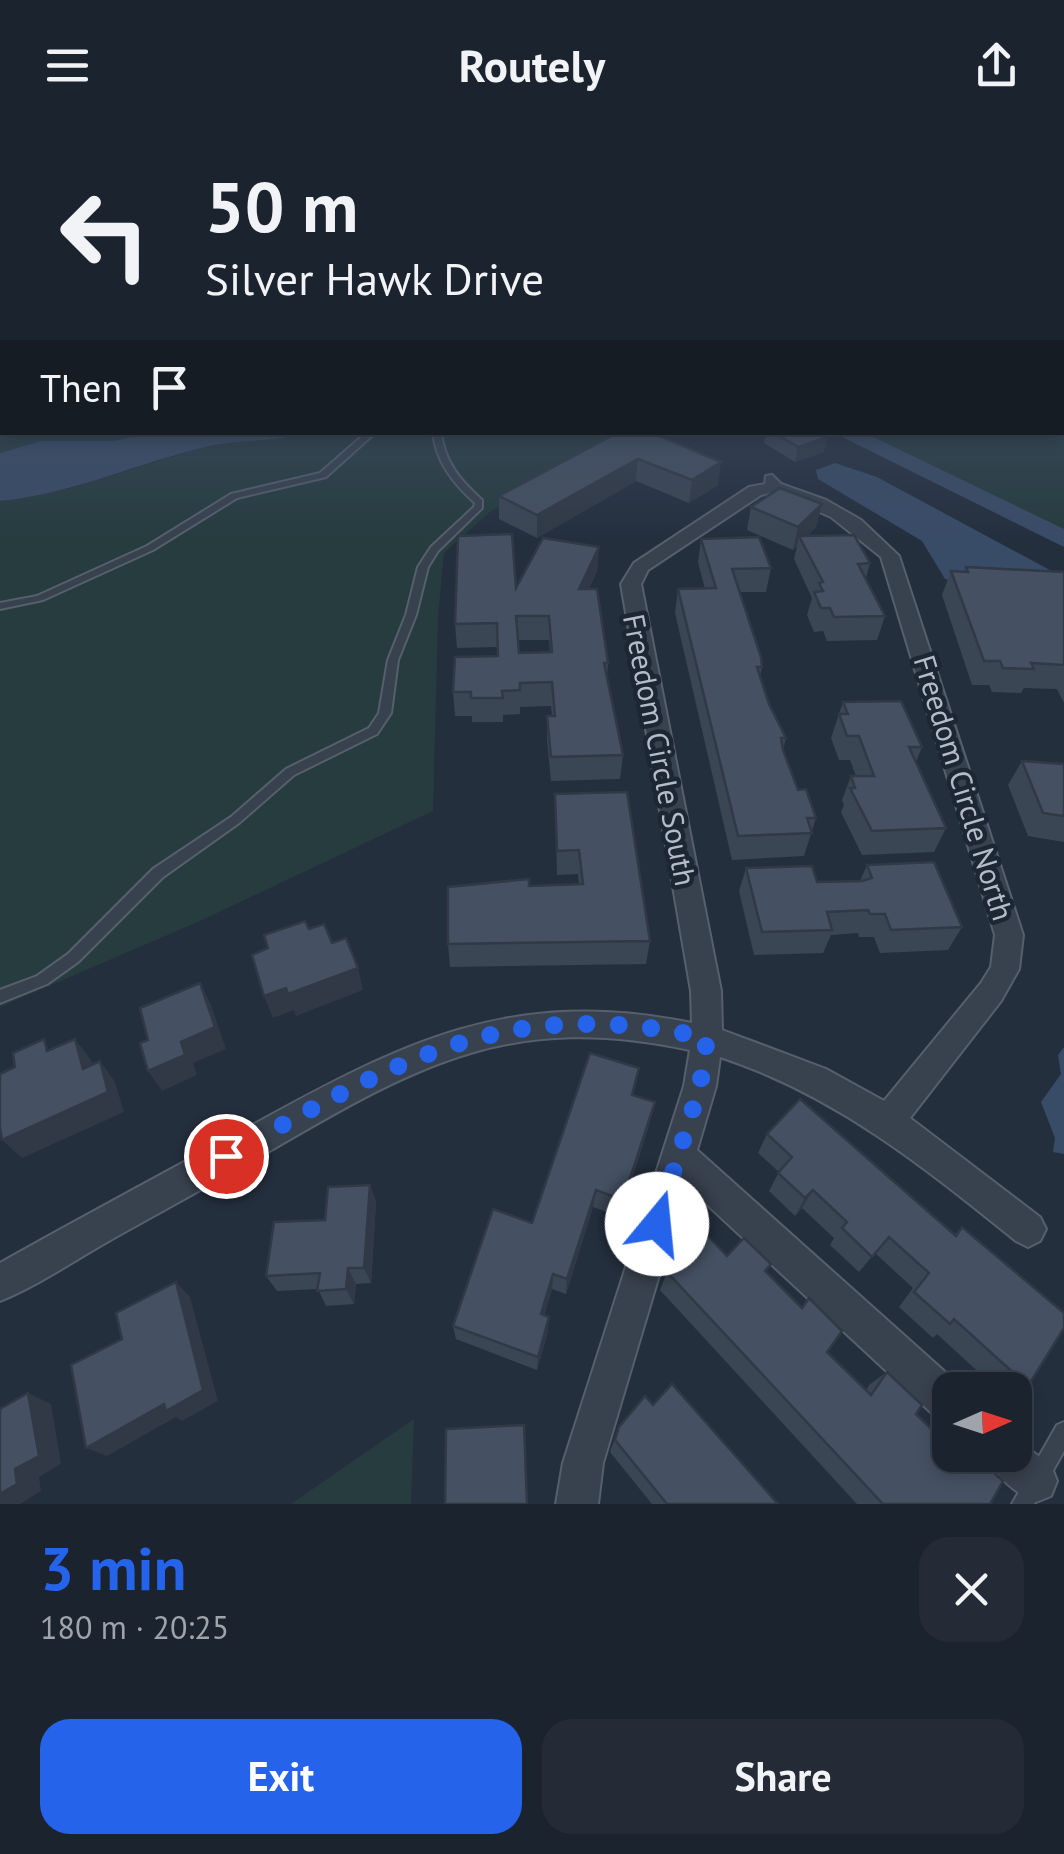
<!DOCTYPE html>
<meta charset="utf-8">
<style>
:root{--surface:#1b232e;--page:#242b36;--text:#f1f3f6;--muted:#a0a4aa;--line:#39404a;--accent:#2563eb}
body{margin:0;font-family:"PT Sans",sans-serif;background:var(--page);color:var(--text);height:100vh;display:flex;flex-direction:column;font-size:38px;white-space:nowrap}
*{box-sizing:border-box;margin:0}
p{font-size:32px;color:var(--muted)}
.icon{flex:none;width:55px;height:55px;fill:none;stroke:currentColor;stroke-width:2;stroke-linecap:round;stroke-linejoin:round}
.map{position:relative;height:1374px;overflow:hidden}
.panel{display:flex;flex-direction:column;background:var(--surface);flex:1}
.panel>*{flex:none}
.top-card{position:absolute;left:0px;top:0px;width:1065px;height:305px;box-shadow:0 5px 15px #0003,0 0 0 2px var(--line);background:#1b232e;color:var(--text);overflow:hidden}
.needle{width:65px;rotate:87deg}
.tools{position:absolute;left:932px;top:1242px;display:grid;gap:20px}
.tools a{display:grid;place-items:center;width:100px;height:100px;border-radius:20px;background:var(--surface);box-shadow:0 5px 15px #0003,0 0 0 2px var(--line);font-size:50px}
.pin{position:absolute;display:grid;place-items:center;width:85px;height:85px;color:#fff;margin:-42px;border:5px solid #fff;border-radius:50%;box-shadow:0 2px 10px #0007}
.me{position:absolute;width:110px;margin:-55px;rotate:17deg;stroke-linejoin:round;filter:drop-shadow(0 0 8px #0008)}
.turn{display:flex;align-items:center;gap:35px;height:210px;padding:0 40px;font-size:45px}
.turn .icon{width:130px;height:130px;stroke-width:2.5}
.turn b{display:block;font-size:70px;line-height:85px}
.then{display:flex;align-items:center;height:95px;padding:0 40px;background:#0003;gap:20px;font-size:38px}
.round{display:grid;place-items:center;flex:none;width:105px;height:105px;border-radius:30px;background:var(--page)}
.headline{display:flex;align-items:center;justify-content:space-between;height:170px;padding:0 40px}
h1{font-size:60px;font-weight:800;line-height:75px;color:var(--accent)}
.action{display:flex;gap:20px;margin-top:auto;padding:20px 40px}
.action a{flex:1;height:115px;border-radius:30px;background:var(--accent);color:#fff;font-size:40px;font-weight:800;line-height:115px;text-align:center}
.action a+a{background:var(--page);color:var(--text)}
header{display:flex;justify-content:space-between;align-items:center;height:130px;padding:0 40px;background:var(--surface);font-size:45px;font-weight:800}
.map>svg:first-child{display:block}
.green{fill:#263c3f}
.water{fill:#394c67}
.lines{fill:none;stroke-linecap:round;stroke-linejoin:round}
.river{fill:#394c67;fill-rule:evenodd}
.lane-casing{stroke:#565f6c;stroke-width:4}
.street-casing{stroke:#565f6c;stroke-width:4}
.lane{fill:#38414e;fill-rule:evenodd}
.street{fill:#38414e;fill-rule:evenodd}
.wall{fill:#3b4654;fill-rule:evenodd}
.shaded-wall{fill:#303945}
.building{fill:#455162;stroke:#303945;stroke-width:2.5;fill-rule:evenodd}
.route{stroke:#2563eb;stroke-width:18;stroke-dasharray:0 32.4}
.labels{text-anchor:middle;stroke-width:9;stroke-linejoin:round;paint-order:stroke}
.street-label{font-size:30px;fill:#b4bcc9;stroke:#1d2633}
</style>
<header><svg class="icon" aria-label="menu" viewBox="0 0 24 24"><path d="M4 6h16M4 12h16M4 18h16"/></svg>Routely<svg class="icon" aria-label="share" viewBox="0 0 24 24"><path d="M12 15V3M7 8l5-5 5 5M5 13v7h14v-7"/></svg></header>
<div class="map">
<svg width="1064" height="1374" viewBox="0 0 1064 1374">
<rect width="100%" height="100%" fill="#242f3e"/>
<g class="green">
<path d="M1064,217V401L858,303L1062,302Z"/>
<path d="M2,277V302L146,303C105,323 49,306 0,323Z"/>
<path d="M302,303H652L491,381L444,423L438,487L433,681L200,791L0,877V371C71,364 134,336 203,318C236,310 269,312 302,303Z"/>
<path d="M414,1289L411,1374H291Z"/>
</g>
<g class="water">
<path d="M146,303H302C271,313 241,309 210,316C139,332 74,364 0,371V323L41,311H115Z"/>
<path d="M835,333L877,347L1059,445L958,452L945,449L922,411L818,349L816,340Z"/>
<path d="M1064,917V1024L1053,1022L1055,1008L1041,972L1061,944L1058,925Z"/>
</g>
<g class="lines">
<path class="river" d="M832,302H863L1064,399V417Z"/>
<g class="lane-casing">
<g id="lane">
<rect x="0" y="287" width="2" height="4"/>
<path d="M367,302H376L326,347L237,368L153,420L43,470L0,479V473L37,466L147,416L231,364L320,343Z"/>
<path d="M433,302H441C444,332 461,351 482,370V378L438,421L428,437L416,485L398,530L391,583L377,604L294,645L239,693L163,747L78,832L47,854L0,873V860L37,846L68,824L153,739L231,687L286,639L369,598L379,583L388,530L406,485L418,437L431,417L474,377L475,373C453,353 436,332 433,302Z"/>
<path d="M1064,1292V1321L1034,1374H1012L1057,1295Z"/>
</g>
</g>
<g class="street-casing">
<g id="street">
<path d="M772,345L781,354L826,370L861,390L899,426L1023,805L1019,839L1001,871L910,988L1040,1087L1046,1099L1040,1111L1028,1117L1016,1111C923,1036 835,965 720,927L716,956L697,1020L964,1259L950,1260V1293L936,1287L686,1055L603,1333L598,1374H556L563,1333L684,956L690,920C513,882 421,933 273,1019C218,1051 162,1081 107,1112C72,1132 37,1156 0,1171V1133C82,1087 164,1043 247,998C402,913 509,856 692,893L691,861L621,454L634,433L749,357L765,354L766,346ZM774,362L831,387L881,427L995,805L991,837L981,853L884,971L826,939L722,900L721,861L641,454L648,440L761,365Z"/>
<path d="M1015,1308L1051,1336L1057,1351L1051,1366L1036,1372C1015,1363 996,1347 987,1325H1015Z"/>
</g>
</g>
<use href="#lane" class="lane"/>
<use href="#street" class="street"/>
</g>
<g class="wall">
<path d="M619,302L718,355L689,373L636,351L537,408L499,389V366Z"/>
<path d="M766,302H819L824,322L795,332L764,313Z"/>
<path d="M822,374L816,397L807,406L870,433L866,448L885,486L877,510L827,511L823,501L814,502L807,485L812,468L794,429L797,416L793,420L747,400L751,377Z"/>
<path d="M701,409L771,438L766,462H739L762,537L760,546L769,574L786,608L783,619L798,660L816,688L804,726L732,730L675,483L678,459H705L698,432Z"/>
<path d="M599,417L597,441L589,459L608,533L607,547L623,625L620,649L551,651L547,610V586H552L551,576L520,577V584L503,585V592H472V586H455L453,562L498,526L497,517L457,518L455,494L516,458ZM518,510H549L550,522L519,523Z"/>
<path d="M966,437L1064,442V573L1057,559L1024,558L1021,563L992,562L989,555H972L942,465L951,441L964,442Z"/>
<path d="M843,572L922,617L916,632L946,698L934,722L862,725L841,682L844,675L842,670L851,646H856L850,630H839L831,608Z"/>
<path d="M1022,631L1064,634V712L1028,706L1008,655Z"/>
<path d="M555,664L650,811L646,834L450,837L448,814L529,756L579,754L578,744L557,745Z"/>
<path d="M867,735L962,797L948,820L880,823L874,807H859L858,803L831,805L823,823L754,825L739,761L746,738L817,752L860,751Z"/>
<path d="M634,965L650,992L620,1087L593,1077L566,1164L552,1159L544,1185L548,1201L537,1240L456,1209L453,1196Z"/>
<path d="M767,1004L955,1104L962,1097L1028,1256L1015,1263V1260H998L937,1204L933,1208L899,1177L913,1158L875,1123L859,1142L830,1115L834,1108L802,1078L795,1086L769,1061L779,1042L758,1023Z"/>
<path d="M370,1055L376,1072L371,1153L356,1154L354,1174L326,1176L318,1159L277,1161L266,1146L325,1090Z"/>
<path d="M727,1126L771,1134L766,1142L827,1222L866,1261L869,1255L887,1242L916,1284L990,1374H857L660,1160L667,1142Z"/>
<path d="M653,1275L778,1374H652L610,1322L619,1297Z"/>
</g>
<g class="shaded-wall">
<path d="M828,307L824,322L795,332L798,317Z"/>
<path d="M638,329L636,351L537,408V385Z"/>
<path d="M721,332L718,355L689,373L692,350Z"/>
<path d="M822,374L816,397L802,411L799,406L797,416L793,420L798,397Z"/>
<path d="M599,417L597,441L578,483L579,459Z"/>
<path d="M358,838L363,860L296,886L294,880L273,888L264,866L286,858Z"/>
<path d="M200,853L211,875L226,919L193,933L197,945L162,961L148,941Z"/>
<path d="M75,909L91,930L99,959L83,939Z"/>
<path d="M100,931L115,952L124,982L22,1028L2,1010Z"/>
<path d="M655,972L650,992L620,1087L623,1070Z"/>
<path d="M370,1055L376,1072L371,1153L364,1138Z"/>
<path d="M596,1060L593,1077L566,1164L567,1149Z"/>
<path d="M813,1060L802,1078L795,1086L805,1068Z"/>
<path d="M348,1138L356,1154L354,1174L346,1159Z"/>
<path d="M553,1144L552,1159L541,1198V1184Z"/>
<path d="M176,1152L190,1167L218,1271L182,1291L176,1287L107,1326L86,1318Z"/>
<path d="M549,1187L548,1201L537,1240L538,1227Z"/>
<path d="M28,1263L51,1274L61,1334L39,1347L41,1361L20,1374H0V1364Z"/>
</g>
<g class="building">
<path d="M619,302H650L721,332L692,350L638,329L537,385L499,366Z"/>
<path d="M773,302H819L828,307L798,317Z"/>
<path d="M780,358L822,374L798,397L751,377Z"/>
<path d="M512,404L516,458L543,408L599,417L579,459H597L608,533H604L623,625L551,627L547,586H555L552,552L520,553V560L502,561L503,568H471V562H453L455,527L498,526L497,493L455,494L458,406ZM516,486H549L552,522L519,523Z"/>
<path d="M854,405L870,433L858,434L885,486L834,487L830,478H821L814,462L823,461L819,453L823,452L799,406Z"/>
<path d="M759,407L771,438L732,439L761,527L762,537H757L769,574L786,608H781L783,620L798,660L806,659L816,688H807L812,703L738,706L678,459L716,458L701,409Z"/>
<path d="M966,437L1064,442V535L1031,533L1034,539L1003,538L1000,531H984L951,441L968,442Z"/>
<path d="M901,571L922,617H909L946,698L872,701L850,658H855L851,646H874L859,606H847L839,584H848L843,572Z"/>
<path d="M1022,631L1064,634V686L1043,683Z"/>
<path d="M627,662L650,811L448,814V757L529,749V756L583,754L579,720L557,721L555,664Z"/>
<path d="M934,732L962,797L891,800L885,784H870L868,780L827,782L832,800L762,802L746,738L812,736L817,752L862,751L872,748L867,735Z"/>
<path d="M305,791L309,799L324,794L332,813L346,808L358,838L288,864L286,858L264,866L252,825L268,818L264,805Z"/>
<path d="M200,853L215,897L181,912L185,925L148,941L140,913L148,910L140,878Z"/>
<path d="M44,909L47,921L75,909L83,939L100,931L108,962L2,1010L0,997V944L15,937L13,923Z"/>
<path d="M590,923L639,938L632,965L655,972L623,1070L596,1060L567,1149L553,1144L541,1184L549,1187L538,1227L453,1196L493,1079L532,1093Z"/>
<path d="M800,969L956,1106L962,1097L1064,1183V1198L1028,1256L954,1189L950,1194L914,1162L929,1143L889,1107L872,1127L842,1098L847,1092L813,1060L805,1068L778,1043L792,1027L767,1004Z"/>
<path d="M370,1055L364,1138H348L346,1159L317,1161L320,1143L266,1146L274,1092L325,1090L328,1057Z"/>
<path d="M704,1102L727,1126L744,1108L771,1134L765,1141L802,1178L809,1168L842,1201L827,1222L871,1265L887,1242L922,1275L916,1284L950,1317V1325H975L1003,1351L990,1374H883L667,1142Z"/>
<path d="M176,1152L203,1260L166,1281L164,1274L86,1318L71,1235L122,1209L116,1183Z"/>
<path d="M672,1254L778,1374H667L615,1310L619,1297L645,1266L653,1275Z"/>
<path d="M28,1263L39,1326L15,1339L17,1354L0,1364V1279Z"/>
<path d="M524,1295L527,1374H445L446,1299Z"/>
</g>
<linearGradient id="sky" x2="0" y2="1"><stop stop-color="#141a22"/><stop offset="0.53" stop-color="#3f4d63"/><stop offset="1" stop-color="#3f4d63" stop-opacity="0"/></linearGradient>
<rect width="1064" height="409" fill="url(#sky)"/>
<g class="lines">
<path class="route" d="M226,1026C397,932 504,863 707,908L700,956L657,1094"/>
</g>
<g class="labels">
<g class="street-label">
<text transform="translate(659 620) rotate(79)" y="10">Freedom Circle South</text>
<text transform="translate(963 658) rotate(73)" y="10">Freedom Circle North</text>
</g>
</g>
</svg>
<div class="tools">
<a><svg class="needle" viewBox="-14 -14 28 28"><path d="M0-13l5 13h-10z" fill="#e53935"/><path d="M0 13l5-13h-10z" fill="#a0a4aa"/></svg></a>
</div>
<div class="pin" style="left:226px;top:1026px;background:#d93025"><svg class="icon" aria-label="arrive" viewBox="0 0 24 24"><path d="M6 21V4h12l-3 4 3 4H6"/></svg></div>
<svg class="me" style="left:657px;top:1094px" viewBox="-20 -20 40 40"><circle r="19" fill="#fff"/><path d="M0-13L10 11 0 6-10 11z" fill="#2563eb"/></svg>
<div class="top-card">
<div class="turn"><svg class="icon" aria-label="left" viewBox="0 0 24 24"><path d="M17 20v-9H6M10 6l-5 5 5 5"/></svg><div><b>50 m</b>Silver Hawk Drive</div></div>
<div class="then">Then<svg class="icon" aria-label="arrive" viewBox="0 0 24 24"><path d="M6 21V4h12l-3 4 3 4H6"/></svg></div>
</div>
</div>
<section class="panel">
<div class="headline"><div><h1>3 min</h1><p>180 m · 20:25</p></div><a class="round"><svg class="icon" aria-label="close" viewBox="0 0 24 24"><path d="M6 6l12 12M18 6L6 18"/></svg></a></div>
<div class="action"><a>Exit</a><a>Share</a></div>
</section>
